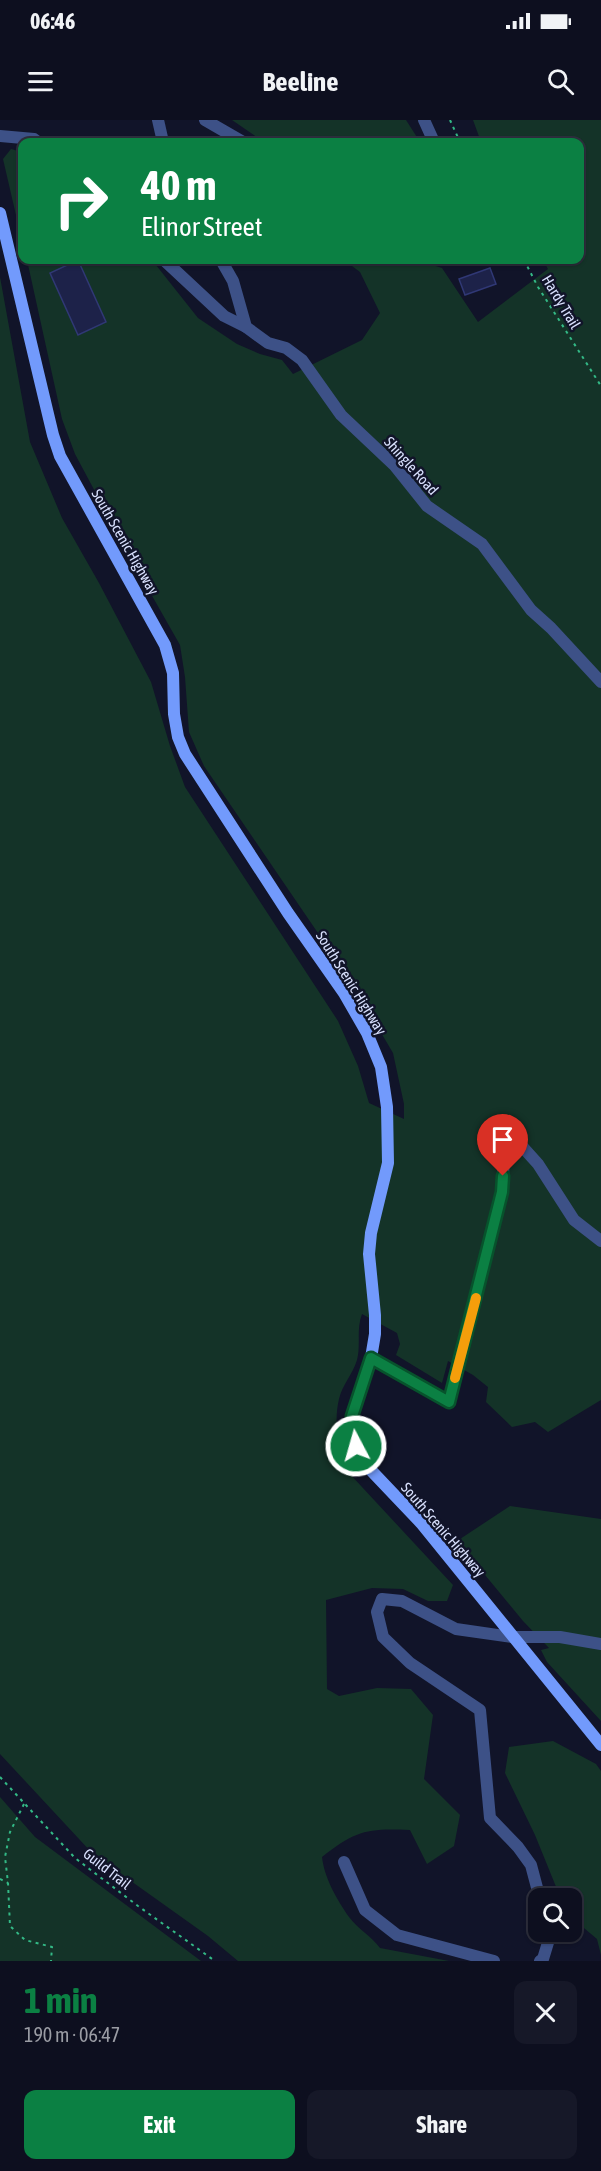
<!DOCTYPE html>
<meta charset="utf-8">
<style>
:root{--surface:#0d0f1f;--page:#161828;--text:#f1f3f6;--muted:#9a9ca4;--line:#2d2f3d;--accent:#0b8043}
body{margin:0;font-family:"Asap Condensed",sans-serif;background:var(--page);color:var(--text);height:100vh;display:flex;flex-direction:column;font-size:22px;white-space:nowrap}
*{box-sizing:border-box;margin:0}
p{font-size:20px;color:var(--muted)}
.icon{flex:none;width:33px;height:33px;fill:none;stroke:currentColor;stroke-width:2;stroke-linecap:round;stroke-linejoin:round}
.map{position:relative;height:1841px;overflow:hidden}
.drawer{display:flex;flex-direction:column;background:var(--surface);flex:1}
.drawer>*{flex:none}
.guide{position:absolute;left:18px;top:18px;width:566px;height:126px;border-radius:12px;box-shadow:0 2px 4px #0004,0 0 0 2px var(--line);background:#0b8043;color:#fff;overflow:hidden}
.tools{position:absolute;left:528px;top:1768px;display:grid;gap:12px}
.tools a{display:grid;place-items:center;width:54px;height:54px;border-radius:12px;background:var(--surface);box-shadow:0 2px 4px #0004,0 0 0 2px var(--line);font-size:30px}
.pin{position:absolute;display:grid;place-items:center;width:51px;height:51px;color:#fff;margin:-62px -26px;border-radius:50% 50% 50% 0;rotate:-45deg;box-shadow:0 0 6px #0007}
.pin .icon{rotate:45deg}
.me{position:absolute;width:66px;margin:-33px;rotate:354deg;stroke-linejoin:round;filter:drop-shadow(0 0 4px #0008)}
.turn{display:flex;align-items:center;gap:21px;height:126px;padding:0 24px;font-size:27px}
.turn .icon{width:78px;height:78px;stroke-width:2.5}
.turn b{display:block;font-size:42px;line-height:51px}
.round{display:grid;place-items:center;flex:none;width:63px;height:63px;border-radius:12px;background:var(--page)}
.overview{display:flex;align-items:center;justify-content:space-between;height:102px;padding:0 24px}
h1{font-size:36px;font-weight:700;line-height:45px;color:var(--accent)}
.primary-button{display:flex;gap:12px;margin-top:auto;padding:12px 24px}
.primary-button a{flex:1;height:69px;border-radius:12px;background:var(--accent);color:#fff;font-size:24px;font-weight:700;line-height:69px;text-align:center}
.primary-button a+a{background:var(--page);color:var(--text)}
.status{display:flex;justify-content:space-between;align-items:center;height:42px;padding:0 30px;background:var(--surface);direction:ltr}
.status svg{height:16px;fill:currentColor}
header{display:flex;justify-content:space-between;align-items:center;height:78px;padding:0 24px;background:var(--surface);font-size:27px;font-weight:700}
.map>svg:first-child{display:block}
.green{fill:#143328}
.building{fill:#1d2249;stroke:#303875;stroke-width:1.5}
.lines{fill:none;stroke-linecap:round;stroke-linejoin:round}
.path{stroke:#33b986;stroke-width:2;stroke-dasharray:3 4.5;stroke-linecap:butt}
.minor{stroke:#3d5187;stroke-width:12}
.secondary{stroke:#729afc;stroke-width:12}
.route-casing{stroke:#07532c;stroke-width:15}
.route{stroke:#0b8043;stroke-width:10}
.slow{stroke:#f59e0b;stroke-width:10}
.labels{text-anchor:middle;stroke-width:5;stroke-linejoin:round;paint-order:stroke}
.street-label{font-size:15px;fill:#d9e1fe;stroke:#111429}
</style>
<div class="status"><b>06:46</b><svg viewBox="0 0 49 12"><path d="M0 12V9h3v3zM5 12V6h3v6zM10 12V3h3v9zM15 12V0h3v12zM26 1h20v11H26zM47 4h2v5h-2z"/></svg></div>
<header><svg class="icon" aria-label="menu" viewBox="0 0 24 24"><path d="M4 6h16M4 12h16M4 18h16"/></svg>Beeline<svg class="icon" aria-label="search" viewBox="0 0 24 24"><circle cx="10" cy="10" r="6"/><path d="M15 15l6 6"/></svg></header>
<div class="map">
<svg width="601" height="1841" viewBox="0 0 601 1841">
<rect width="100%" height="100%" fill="#111429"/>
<g class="green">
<path d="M232,0H406L420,22H264Z"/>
<path d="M473,0H601V1280L548,1312L535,1302L512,1307L486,1282L488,1267L473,1255L448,1241L442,1263L396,1235L400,1224L397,1213L362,1194C356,1209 361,1225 357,1240C353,1254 342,1265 339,1279C333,1304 339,1329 349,1353L453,1465L447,1481H428L403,1469L372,1468L326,1480L327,1569L339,1576L377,1568L411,1569L433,1595L424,1659L460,1695L454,1726L427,1744L410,1710C368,1708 356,1710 322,1737C324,1757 337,1780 349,1797C358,1809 371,1816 380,1828L449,1841H238L208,1816L93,1734L0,1634V157L30,322L62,398L99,463L151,562L170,626L185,667L338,901L358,946L369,983L404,999V984L393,933L350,860L204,646L189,612L185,557L180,525L130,437L75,334L62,299L27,140H152L198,198L237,224L260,234L282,240L293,254L362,220L380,193L360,152L344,140H417L442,148L478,202L548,149L543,140H579V22H481Z"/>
<path d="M11,29L22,32V121L3,39Z"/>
<path d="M510,1386L601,1399V1601L547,1542L541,1530L549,1528L523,1501L457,1421Z"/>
<path d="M553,1621L596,1644L601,1651V1835L597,1819L572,1798V1779H561L535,1715L505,1653L509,1627Z"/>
<path d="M0,1677L35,1717L201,1841H0Z"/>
</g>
<g class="building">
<path d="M78,140L106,202L78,215L50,153Z"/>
<path d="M490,148L496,164L465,175L459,159Z"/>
</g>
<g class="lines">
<g class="path">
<path d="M450,0L460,22"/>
<path d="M524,140L538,167L601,266"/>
<path d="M0,1657L75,1738L138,1786L215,1841"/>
<path d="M24,1684L10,1712L5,1737L8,1763L10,1806L25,1820L52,1827L51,1841"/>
<path d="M0,1759L8,1763"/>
</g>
<g class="minor">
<path d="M158,0L163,22"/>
<path d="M205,0L243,22"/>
<path d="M424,0L434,22"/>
<path d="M0,16L34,19L38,22"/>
<path d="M164,140L224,196L246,207"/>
<path d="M221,140L233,161L246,207L268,223L286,228L302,240L341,295L395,346L427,386L482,424L531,490L551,508L601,562"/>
<path d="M511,1014L538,1044L574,1100L601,1121"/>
<path d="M371,1238L449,1282L502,1072L504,1039L511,1014"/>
<path d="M344,1742L365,1790L397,1815L494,1841"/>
<path d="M540,1779L531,1745L518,1727L490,1698L480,1590L410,1543L383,1517L377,1492L382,1479L402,1481L456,1509L512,1517H560L601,1524"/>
<path d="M540,1841L543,1839L550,1816L549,1812"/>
</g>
<path class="secondary" d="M0,93L53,315L60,336L165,525L173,553L174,594L178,617L185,634L288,793L344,873L367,913L381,947L387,987L388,1043L371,1113L369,1134L375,1195V1214L371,1238L352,1296L355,1326L365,1344L421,1403L601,1625"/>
</g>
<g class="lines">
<g class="route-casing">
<path id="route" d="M356,1326L352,1296L371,1238L449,1282L502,1072L503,1056"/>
</g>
<use href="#route" class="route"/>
<path class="slow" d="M455,1258L476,1178"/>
</g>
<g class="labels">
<g class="street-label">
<text transform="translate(561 182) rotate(59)" y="5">Hardy Trail</text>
<text transform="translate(411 346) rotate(48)" y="5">Shingle Road</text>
<text transform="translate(125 422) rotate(60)" y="5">South Scenic Highway</text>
<text transform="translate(351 863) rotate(58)" y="5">South Scenic Highway</text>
<text transform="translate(443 1410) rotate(49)" y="5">South Scenic Highway</text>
<text transform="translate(107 1749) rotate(38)" y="5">Guild Trail</text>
</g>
</g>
</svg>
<div class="tools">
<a><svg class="icon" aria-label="search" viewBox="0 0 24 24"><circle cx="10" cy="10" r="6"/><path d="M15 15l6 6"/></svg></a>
</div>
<div class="pin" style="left:503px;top:1056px;background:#d93025"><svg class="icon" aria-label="arrive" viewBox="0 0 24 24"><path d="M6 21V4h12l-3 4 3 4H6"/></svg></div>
<svg class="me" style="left:356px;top:1326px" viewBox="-20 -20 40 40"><circle r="17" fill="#0b8043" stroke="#fff" stroke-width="3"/><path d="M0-11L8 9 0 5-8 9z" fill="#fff"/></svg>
<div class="guide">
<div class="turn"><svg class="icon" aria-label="right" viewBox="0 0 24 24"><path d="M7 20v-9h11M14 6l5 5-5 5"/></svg><div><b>40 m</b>Elinor Street</div></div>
</div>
</div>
<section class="drawer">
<div class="overview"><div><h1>1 min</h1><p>190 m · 06:47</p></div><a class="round"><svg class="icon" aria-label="close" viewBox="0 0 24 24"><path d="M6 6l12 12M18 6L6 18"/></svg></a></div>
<div class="primary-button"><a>Exit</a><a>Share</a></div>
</section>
